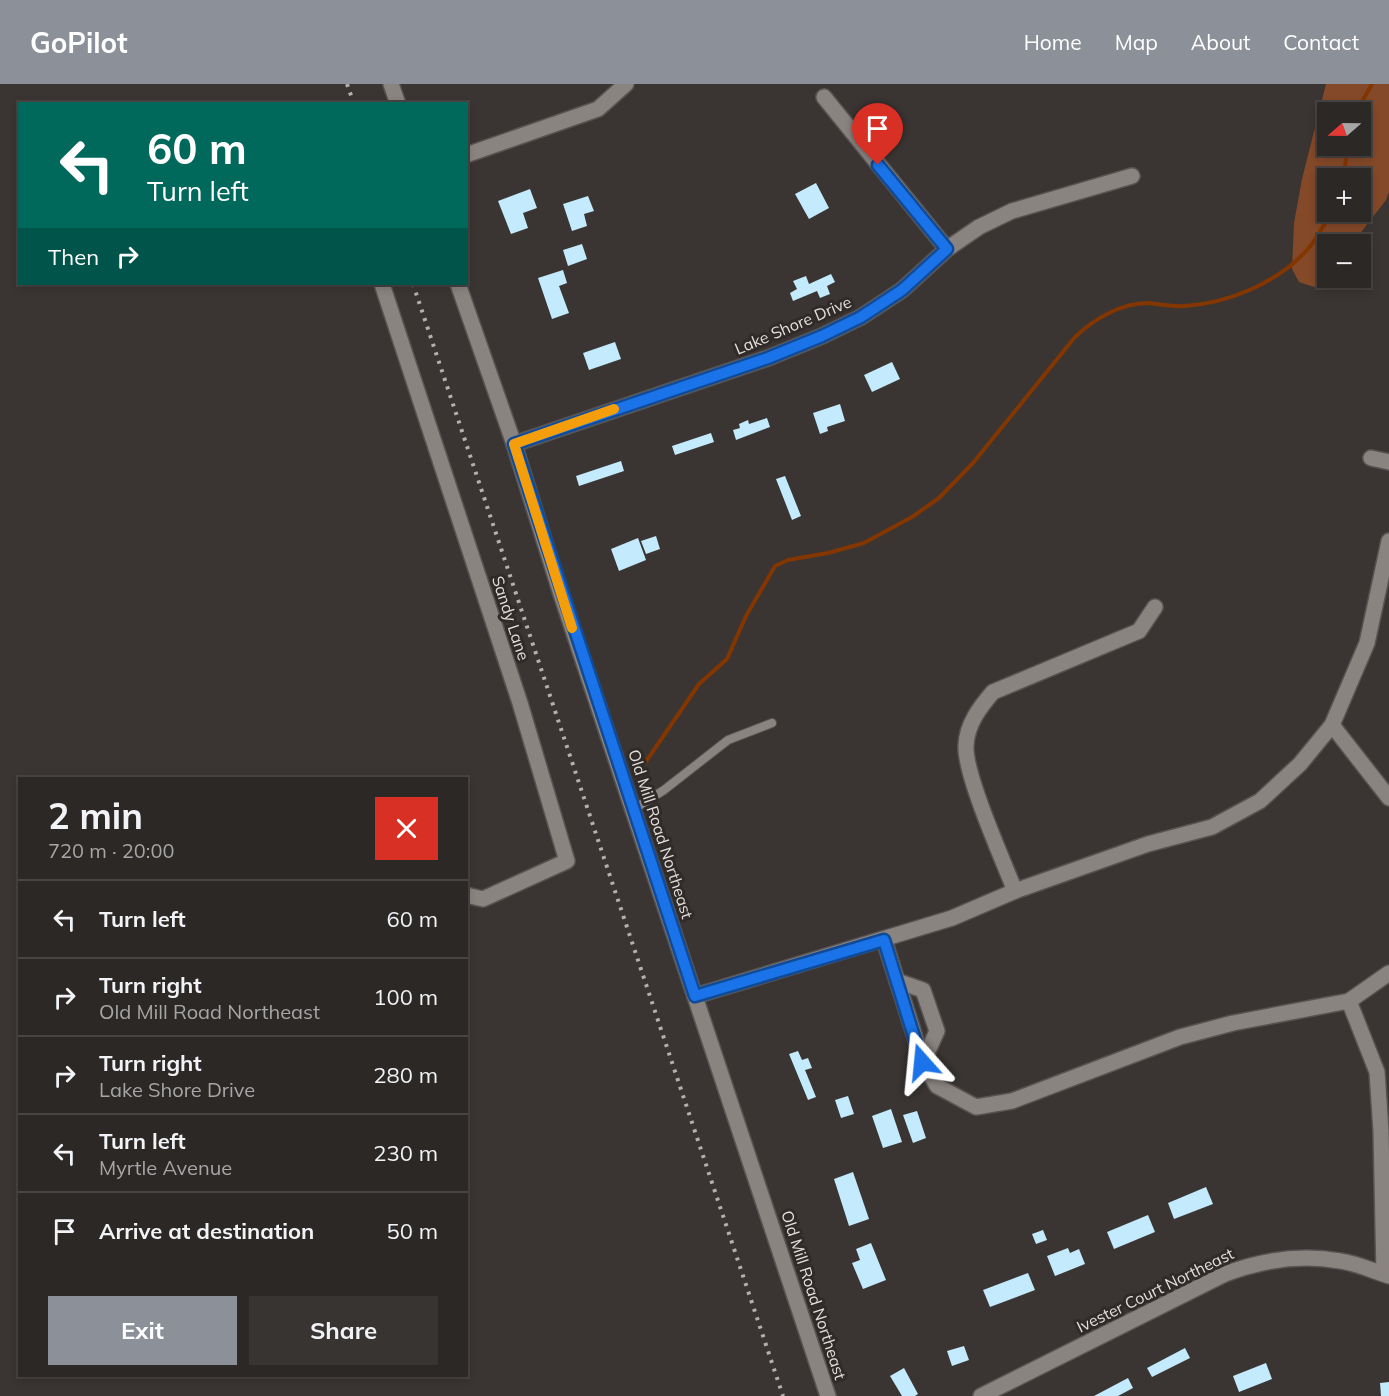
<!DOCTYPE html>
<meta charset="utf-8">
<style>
:root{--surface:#2c2826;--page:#383432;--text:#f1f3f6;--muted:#a6a6a7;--line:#484443;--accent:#8c9099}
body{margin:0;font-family:Mulish,sans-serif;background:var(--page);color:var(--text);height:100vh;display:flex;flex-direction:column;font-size:22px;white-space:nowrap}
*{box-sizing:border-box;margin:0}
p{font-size:20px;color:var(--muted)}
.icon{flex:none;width:33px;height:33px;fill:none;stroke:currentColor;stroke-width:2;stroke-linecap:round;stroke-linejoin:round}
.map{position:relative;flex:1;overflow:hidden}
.panel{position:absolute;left:18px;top:693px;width:450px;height:600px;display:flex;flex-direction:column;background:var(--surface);border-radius:0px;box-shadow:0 3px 9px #0003,0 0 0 2px var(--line)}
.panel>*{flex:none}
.guide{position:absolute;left:18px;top:18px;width:450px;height:183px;border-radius:0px;box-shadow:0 3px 9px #0003,0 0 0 2px var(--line);background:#00695c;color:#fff;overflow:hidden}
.needle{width:39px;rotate:250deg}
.buttons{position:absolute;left:1317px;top:18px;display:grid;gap:12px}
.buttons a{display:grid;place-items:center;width:54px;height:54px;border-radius:0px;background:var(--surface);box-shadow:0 3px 9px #0003,0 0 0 2px var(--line);font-size:30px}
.pin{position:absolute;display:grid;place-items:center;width:51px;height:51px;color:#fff;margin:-62px -26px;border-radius:50% 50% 50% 0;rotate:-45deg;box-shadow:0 0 6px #0007}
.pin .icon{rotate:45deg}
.me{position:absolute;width:66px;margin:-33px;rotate:342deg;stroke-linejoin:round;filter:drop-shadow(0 0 4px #0008)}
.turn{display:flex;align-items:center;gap:21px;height:126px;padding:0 30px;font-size:27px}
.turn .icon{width:78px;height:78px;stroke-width:2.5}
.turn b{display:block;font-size:42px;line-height:51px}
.then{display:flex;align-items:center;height:57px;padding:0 30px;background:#0003;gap:12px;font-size:22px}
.round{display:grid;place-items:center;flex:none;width:63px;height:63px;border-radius:0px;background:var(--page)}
.summary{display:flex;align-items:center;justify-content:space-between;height:102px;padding:0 30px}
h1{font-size:36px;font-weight:700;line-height:45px}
.primary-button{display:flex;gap:12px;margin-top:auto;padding:12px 30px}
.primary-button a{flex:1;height:69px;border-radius:0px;background:var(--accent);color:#fff;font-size:24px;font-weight:700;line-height:69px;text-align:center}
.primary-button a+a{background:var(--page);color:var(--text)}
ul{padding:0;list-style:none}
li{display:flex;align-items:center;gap:18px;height:78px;padding:0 30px;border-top:2px solid var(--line)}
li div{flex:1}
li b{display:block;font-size:22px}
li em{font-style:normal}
header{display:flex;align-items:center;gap:36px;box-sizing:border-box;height:84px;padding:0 30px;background:var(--accent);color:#fff}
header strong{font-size:28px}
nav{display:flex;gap:33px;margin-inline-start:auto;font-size:21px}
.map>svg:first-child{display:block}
.green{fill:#844928;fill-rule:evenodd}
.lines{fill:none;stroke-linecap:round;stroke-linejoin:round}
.stream{stroke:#833600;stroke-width:4}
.building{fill:#c3eafd}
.lane-casing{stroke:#575351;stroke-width:10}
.street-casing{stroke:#575351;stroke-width:18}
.lane{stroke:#8a8481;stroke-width:8}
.street{stroke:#8a8481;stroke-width:15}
.rail{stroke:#b4b0ae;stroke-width:4;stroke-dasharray:3 6;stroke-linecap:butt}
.route-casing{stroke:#114b97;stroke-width:15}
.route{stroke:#1a73e8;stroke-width:10}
.slow{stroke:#f59e0b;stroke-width:10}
.labels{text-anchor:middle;stroke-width:6;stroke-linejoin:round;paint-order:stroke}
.street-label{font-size:16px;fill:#e2dfdd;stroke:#302b28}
</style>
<header>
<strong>GoPilot</strong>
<nav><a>Home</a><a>Map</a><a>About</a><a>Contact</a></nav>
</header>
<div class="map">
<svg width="1389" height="1312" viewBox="0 0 1389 1312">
<rect width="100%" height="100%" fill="#3a3532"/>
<path class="green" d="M1326,0H1389V108L1386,116L1352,160H1328L1327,192L1314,203L1299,198L1292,185L1294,139L1302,95ZM1328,28H1360V62H1328ZM1328,94H1360V128H1328Z"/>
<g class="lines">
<g class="stream">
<path d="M1356,28L1372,0"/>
<path d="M1344,94L1347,62"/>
<path d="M645,679L699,600L727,575L746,532L775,482L788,476L828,469L864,459L912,433L939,414L973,379L1075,253C1094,235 1121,219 1148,219C1160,220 1173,223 1185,222C1229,219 1277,199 1307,166C1317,155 1324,140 1332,128"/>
</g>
</g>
<g class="building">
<path d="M816,99L829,124L809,135L795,110Z"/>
<path d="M530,105L537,124L523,129L528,144L511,150L498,117Z"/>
<path d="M588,112L594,127L584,130L587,142L572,147L563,120Z"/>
<path d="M582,160L587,175L568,182L563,166Z"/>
<path d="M563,186L567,199L559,202L569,229L552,235L538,194Z"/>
<path d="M831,190L835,198L827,202L830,210L820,214L817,207L793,217L790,209L797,205L793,197L806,192L809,200Z"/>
<path d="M615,258L621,275L589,286L583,269Z"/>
<path d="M892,278L900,295L872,308L864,291Z"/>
<path d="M840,320L845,337L827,343L828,347L820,350L813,329Z"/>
<path d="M767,334L770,343L736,356L733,346L740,344L739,340L748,336L749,340Z"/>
<path d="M711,349L714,358L675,371L672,362Z"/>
<path d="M621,377L624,387L579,402L576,392Z"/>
<path d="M785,392L801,432L792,436L776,395Z"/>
<path d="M656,452L660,465L646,470L641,457Z"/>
<path d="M638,454L646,476L619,487L611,465Z"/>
<path d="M798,967L802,976L808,974L812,984L805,986L816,1013L808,1016L789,970Z"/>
<path d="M848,1012L854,1030L841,1034L835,1016Z"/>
<path d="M891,1025L902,1058L883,1064L872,1032Z"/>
<path d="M917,1027L926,1054L913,1059L903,1031Z"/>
<path d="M853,1088L869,1135L849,1142L834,1095Z"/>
<path d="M1206,1103L1213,1120L1174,1135L1168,1119Z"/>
<path d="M1148,1131L1155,1148L1114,1165L1107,1148Z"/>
<path d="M1043,1146L1047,1156L1036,1160L1032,1150Z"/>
<path d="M871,1159L886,1196L863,1205L852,1179L860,1176L856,1165Z"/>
<path d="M1068,1164L1070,1169L1079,1165L1085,1180L1055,1192L1047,1172Z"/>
<path d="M1028,1189L1035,1206L990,1223L983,1206Z"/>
<path d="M964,1262L969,1276L952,1282L947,1267Z"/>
<path d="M1185,1264L1190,1274L1152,1293L1147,1284Z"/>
<path d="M1266,1279L1272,1295L1239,1308L1233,1292Z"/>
<path d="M904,1284L918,1310L915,1312H902L890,1292Z"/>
<path d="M1128,1294L1133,1304L1118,1312H1094Z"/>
<path d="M1389,1298V1312H1381L1380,1299Z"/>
</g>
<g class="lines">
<g class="lane-casing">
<path id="lane" d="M634,725L664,706L728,656L772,639"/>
</g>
<g class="street-casing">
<g id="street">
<path d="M391,0L398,20"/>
<path d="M824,13L947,165"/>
<path d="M466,71L598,25L626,0"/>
<path d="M382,200L520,619L567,777L483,815L466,811"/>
<path d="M458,200L514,360L561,510L828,1312"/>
<path d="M514,360L768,274L822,252L861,233L902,206L947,165L979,143L1012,127L1132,92"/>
<path d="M1371,374L1389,378"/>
<path d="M1332,641L1389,714"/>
<path d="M1015,807C1003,776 964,690 966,661C967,640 980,623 993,608L1139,547L1155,523"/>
<path d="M884,856L923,978L937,1002L976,1023L1012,1017L1180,953L1233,939L1349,917L1389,889"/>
<path d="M897,897L923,906L937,947L923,978"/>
<path d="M695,912L952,834L1015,807L1148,760L1212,743L1260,717L1300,680L1332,641L1367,559L1389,457"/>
<path d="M1349,917L1377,988L1381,1047L1384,1190"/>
<path d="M981,1312L1225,1190C1262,1176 1300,1170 1340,1177C1356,1179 1373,1187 1389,1192"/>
</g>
</g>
<use href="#lane" class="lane"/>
<use href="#street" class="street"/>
<g class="rail">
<path d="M347,0L354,20"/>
<path d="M413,200L783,1312"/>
</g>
</g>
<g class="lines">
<g class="route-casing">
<path id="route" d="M878,81L947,165L902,206L861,233L822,252L768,274L514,360L695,912L884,856L922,978"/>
</g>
<use href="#route" class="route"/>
<path class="slow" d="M572,544L514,360L614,325"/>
</g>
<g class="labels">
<g class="street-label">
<text transform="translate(793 241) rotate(-23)" y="6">Lake Shore Drive</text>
<text transform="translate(511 534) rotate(72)" y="6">Sandy Lane</text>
<text transform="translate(661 750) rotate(72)" y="6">Old Mill Road Northeast</text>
<text transform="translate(1155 1206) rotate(-26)" y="6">Ivester Court Northeast</text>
<text transform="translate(814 1211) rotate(72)" y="6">Old Mill Road Northeast</text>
</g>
</g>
</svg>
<div class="buttons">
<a><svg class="needle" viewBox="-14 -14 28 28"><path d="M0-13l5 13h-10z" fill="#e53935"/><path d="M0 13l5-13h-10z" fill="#a6a6a7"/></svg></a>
<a>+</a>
<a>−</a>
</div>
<div class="pin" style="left:878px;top:81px;background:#d93025"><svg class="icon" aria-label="arrive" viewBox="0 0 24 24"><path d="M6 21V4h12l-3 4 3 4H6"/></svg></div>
<svg class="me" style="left:922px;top:978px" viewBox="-20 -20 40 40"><path d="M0-17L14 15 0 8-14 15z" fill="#1a73e8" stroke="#fff" stroke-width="4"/></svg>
<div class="guide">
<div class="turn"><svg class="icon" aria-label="left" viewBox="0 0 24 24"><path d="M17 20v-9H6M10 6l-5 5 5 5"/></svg><div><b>60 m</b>Turn left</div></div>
<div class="then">Then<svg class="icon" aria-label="right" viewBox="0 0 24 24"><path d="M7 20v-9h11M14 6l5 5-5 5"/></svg></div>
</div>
<section class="panel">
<div class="summary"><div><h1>2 min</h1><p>720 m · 20:00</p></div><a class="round" style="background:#d93025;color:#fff"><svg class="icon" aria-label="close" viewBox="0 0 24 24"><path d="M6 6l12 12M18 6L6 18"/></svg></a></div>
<ul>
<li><svg class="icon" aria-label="left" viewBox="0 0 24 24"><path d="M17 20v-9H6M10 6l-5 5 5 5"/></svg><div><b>Turn left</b></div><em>60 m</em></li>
<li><svg class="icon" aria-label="right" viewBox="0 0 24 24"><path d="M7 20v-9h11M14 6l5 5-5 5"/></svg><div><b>Turn right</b><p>Old Mill Road Northeast</p></div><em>100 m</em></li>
<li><svg class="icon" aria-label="right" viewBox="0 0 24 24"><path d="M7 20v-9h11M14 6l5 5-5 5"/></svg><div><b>Turn right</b><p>Lake Shore Drive</p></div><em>280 m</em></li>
<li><svg class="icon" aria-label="left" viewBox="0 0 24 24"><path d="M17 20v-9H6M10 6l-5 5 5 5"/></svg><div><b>Turn left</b><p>Myrtle Avenue</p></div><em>230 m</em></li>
<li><svg class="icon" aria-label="arrive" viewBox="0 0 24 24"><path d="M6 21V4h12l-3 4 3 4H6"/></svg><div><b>Arrive at destination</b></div><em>50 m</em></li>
</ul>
<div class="primary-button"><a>Exit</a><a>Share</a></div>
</section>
</div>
